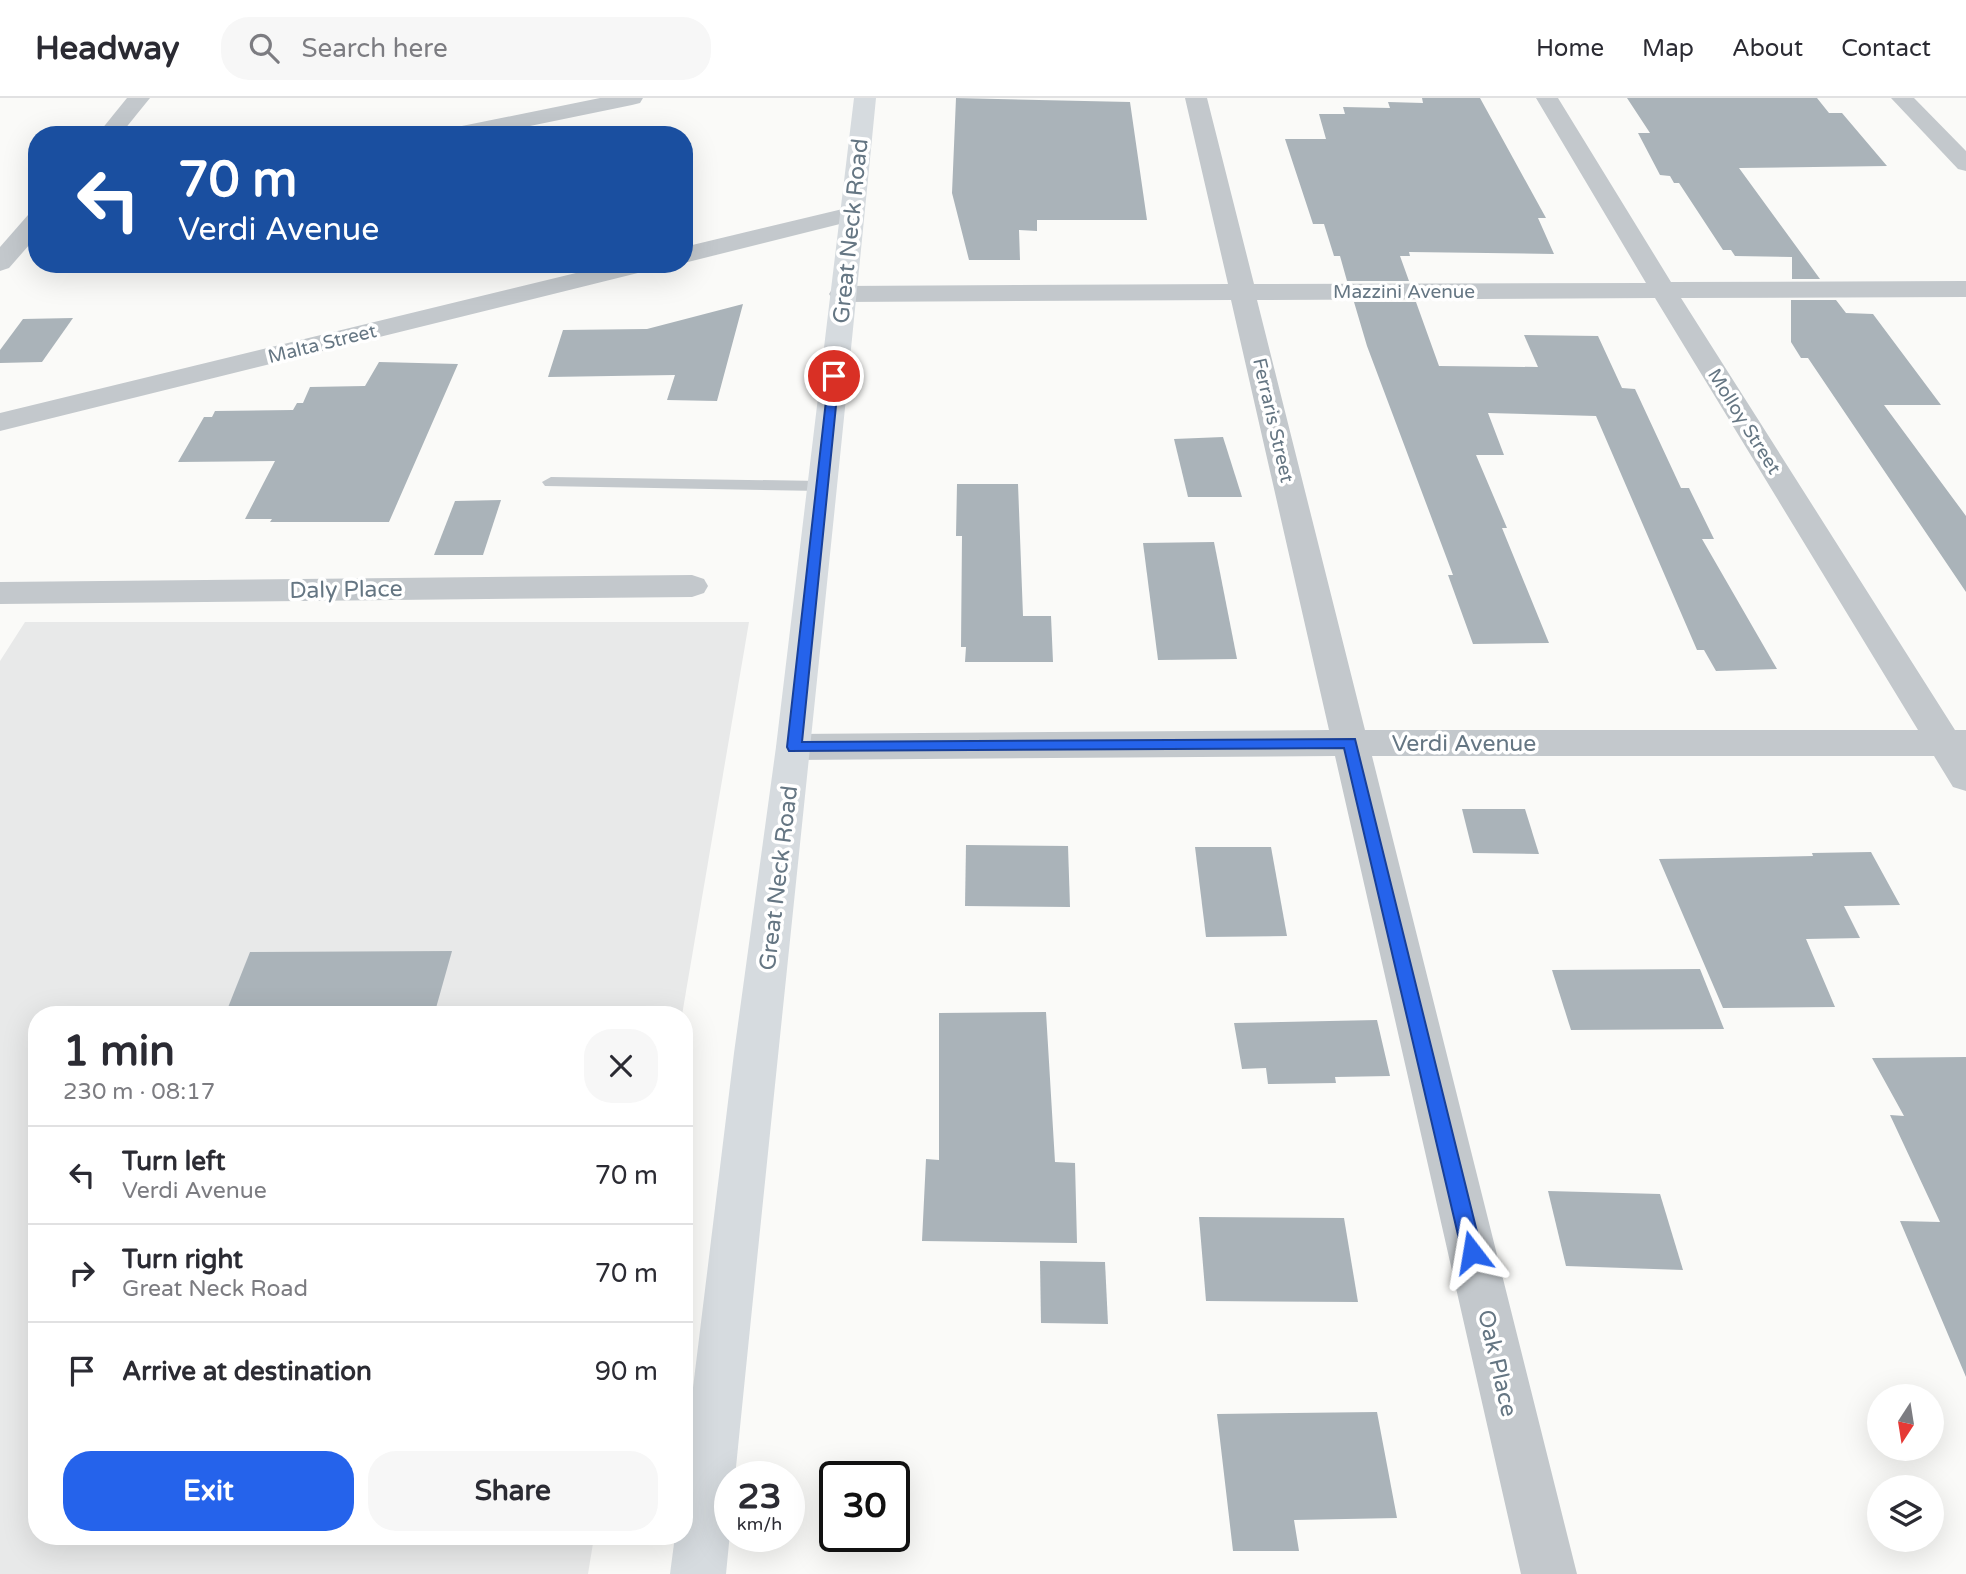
<!DOCTYPE html>
<meta charset="utf-8">
<style>
:root{--surface:#fff;--page:#f7f7f7;--text:#2b2b33;--muted:#7c7c81;--line:#e1e1e2;--accent:#2563eb}
body{margin:0;font-family:"Varela Round",sans-serif;background:var(--page);color:var(--text);height:100vh;display:flex;flex-direction:column;font-size:26px;white-space:nowrap}
*{box-sizing:border-box;margin:0}
p{font-size:23px;color:var(--muted)}
.icon{flex:none;width:38px;height:38px;fill:none;stroke:currentColor;stroke-width:2;stroke-linecap:round;stroke-linejoin:round}
.map{position:relative;flex:1;overflow:hidden}
.details{position:absolute;left:28px;top:908px;width:665px;height:539px;display:flex;flex-direction:column;background:var(--surface);border-radius:28px;box-shadow:0 7px 28px #0002}
.details>*{flex:none}
.top-card{position:absolute;left:28px;top:28px;width:665px;height:147px;border-radius:28px;box-shadow:0 7px 28px #0002;background:#1a4fa0;color:#fff;overflow:hidden}
.needle{width:46px;rotate:192deg}
.controls{position:absolute;left:1867px;top:1286px;display:grid;gap:14px}
.controls a{display:grid;place-items:center;width:77px;height:77px;border-radius:50%;background:var(--surface);box-shadow:0 7px 28px #0002;font-size:35px}
.speed{position:absolute;left:714px;top:1363px;display:flex;gap:14px;font-size:35px;font-weight:700;text-align:center}
.speed>*{display:grid;place-content:center;width:91px;height:91px;border-radius:50%;background:var(--surface);box-shadow:0 7px 28px #0002;line-height:1}
.speed small{font-size:18px;font-weight:400}
.speed .limit{border:4px solid #111;border-radius:10px;background:#fff;color:#111}
.pin{position:absolute;display:grid;place-items:center;width:60px;height:60px;color:#fff;margin:-30px;border:4px solid #fff;border-radius:50%;box-shadow:0 2px 7px #0007}
.me{position:absolute;width:77px;margin:-38px;rotate:346deg;stroke-linejoin:round;filter:drop-shadow(0 0 5px #0008)}
.turn{display:flex;align-items:center;gap:24px;height:147px;padding:0 35px;font-size:32px}
.turn .icon{width:91px;height:91px;stroke-width:2.5}
.turn b{display:block;font-size:49px;line-height:60px}
.round{display:grid;place-items:center;flex:none;width:74px;height:74px;border-radius:28px;background:var(--page)}
.overview{display:flex;align-items:center;justify-content:space-between;height:119px;padding:0 35px}
h1{font-size:42px;font-weight:800;line-height:52px}
.cta{display:flex;gap:14px;margin-top:auto;padding:14px 35px}
.cta a{flex:1;height:80px;border-radius:28px;background:var(--accent);color:#fff;font-size:28px;font-weight:800;line-height:80px;text-align:center}
.cta a+a{background:var(--page);color:var(--text)}
ul{padding:0;list-style:none}
li{display:flex;align-items:center;gap:21px;height:98px;padding:0 35px;border-top:2px solid var(--line)}
li div{flex:1}
li b{display:block;font-size:26px}
li em{font-style:normal}
header{display:flex;align-items:center;gap:42px;box-sizing:border-box;height:98px;padding:0 35px;background:var(--surface);border-bottom:2px solid var(--line)}
header strong{font-size:33px}
nav{display:flex;gap:38px;margin-inline-start:auto;font-size:24px}
.search{width:490px;height:63px;background:var(--page);display:flex;align-items:center;gap:18px;box-sizing:border-box;padding:0 24px;border-radius:28px;color:var(--muted);font-size:26px}
.map>svg:first-child{display:block}
.built{fill:#e8e9e9}
.building{fill:#aab3b9}
.lines{fill:none;stroke-linecap:round;stroke-linejoin:round}
.service{fill:#c3c8cc;fill-rule:evenodd}
.minor{fill:#c3c8cc;fill-rule:evenodd}
.secondary{fill:#d6dbdf;fill-rule:evenodd}
.route{fill:#2563eb;stroke:#184099;stroke-width:2}
.labels{text-anchor:middle;stroke-width:7;stroke-linejoin:round;paint-order:stroke}
.far-street-label{font-size:19px;fill:#657683;stroke:#fff}
.street-label{font-size:23px;fill:#657683;stroke:#fff}
</style>
<header>
<strong>Headway</strong>
<div class="search"><svg class="icon" aria-label="search" viewBox="0 0 24 24"><circle cx="10" cy="10" r="6"/><path d="M15 15l6 6"/></svg>Search here</div>
<nav><a>Home</a><a>Map</a><a>About</a><a>Contact</a></nav>
</header>
<div class="map">
<svg width="1966" height="1476" viewBox="0 0 1966 1476">
<rect width="100%" height="100%" fill="#fafaf8"/>
<path class="built" d="M25,524H749L682,917H37V1438L594,1439L588,1476H0V563Z"/>
<g class="building">
<path d="M956,0L1130,4L1147,122H1037V133L1019,132L1020,162H969L952,95Z"/>
<path d="M1422,0H1480L1546,120H1538L1554,156L1409,154L1410,158H1400L1409,183H1347L1340,158H1334L1324,126H1313L1285,41H1326L1319,16H1345L1343,9L1390,10L1388,4L1423,5Z"/>
<path d="M1627,0H1817L1829,15H1842L1887,68L1739,70L1820,181H1792V159L1735,158L1731,152H1723L1679,85H1674L1670,78L1660,77L1638,35H1650Z"/>
<path d="M1791,202H1836L1846,215L1873,216L1941,307H1884L1966,418V494L1808,260H1801L1791,244Z"/>
<path d="M1354,204H1416L1439,268L1538,269L1524,237L1598,238L1622,290L1635,291L1681,390H1689L1714,441H1702L1777,571L1716,573L1704,552H1697L1596,318L1488,315L1504,357H1476L1507,430H1502L1549,545L1473,546L1448,477H1453L1367,248Z"/>
<path d="M743,206L717,303L667,302L675,277L548,279L563,232L647,231Z"/>
<path d="M73,220L42,264L0,265V252L23,221Z"/>
<path d="M379,264L458,266L389,424H270L272,421H245L275,363L178,364L204,319H212L215,313L293,312L297,305H303L310,289L365,288Z"/>
<path d="M1223,339L1242,399H1188L1174,341Z"/>
<path d="M957,386H1018L1023,518H1051L1053,564H965L966,549H961L962,438H956Z"/>
<path d="M501,402L483,457H434L455,403Z"/>
<path d="M1214,444L1237,561L1158,562L1143,445Z"/>
<path d="M1462,711H1525L1539,756L1473,755Z"/>
<path d="M966,747L1068,748L1070,809L965,808Z"/>
<path d="M1195,749H1271L1287,838L1206,839Z"/>
<path d="M1871,754L1900,807L1844,808L1860,840L1806,841L1835,909L1723,910L1659,761L1813,758L1812,755Z"/>
<path d="M452,853L434,917H225L250,854Z"/>
<path d="M1700,871L1724,931L1571,932L1552,872Z"/>
<path d="M1046,914L1055,1064L1075,1065L1077,1145L922,1143L926,1061L939,1062V915Z"/>
<path d="M1377,922L1390,978L1335,979L1336,985L1268,986L1266,970L1242,971L1234,925Z"/>
<path d="M1966,959V1279L1900,1123L1940,1124L1890,1017L1904,1018L1872,960Z"/>
<path d="M1548,1093L1660,1096L1683,1172L1566,1168Z"/>
<path d="M1199,1119L1344,1120L1358,1204L1206,1203Z"/>
<path d="M1040,1163L1105,1164L1108,1226L1041,1225Z"/>
<path d="M1377,1314L1397,1420L1294,1422L1299,1453H1233L1217,1316Z"/>
</g>
<g class="lines">
<path class="service" d="M551,379L822,383L831,388L822,393L545,388L542,384Z"/>
<g class="minor">
<path d="M127,0H150L120,37H97Z"/>
<path d="M600,0H643L640,5L632,7L486,37H441L444,32L452,30Z"/>
<path d="M1185,0H1207L1254,186L1646,185L1536,0H1558L1671,184L1966,183V199L1681,200L1955,632H1966V693L1953,689L1934,658H1372L1577,1476H1521L1335,658L794,662L781,658L776,649L781,640L794,636L1329,632L1231,202L842,204L833,202L829,196L833,190L842,188L1228,186ZM1655,200L1918,632H1365L1257,202Z"/>
<path d="M1891,0H1914L1966,53V73L1958,71Z"/>
<path d="M851,109L860,111L863,116L860,121L684,165V149Z"/>
<path d="M37,115V138L9,170L0,173V149L28,117Z"/>
<path d="M613,166H658L654,171L0,333V315Z"/>
<path d="M692,477L704,481L708,488L704,495L692,499L0,506V484Z"/>
</g>
<path class="secondary" d="M854,0H876C831,460 781,919 735,1379H730V1435L726,1476H670L675,1438H684V1363L734,955L776,649Z"/>
</g>
<path class="route" d="M829,276L839,278L802,644L1355,641L1482,1154L1479,1161L1472,1164L1465,1161L1462,1154L1344,650L789,653L787,649Z"/>
<g class="labels">
<g class="far-street-label">
<text x="1404" y="200">Mazzini Avenue</text>
<text transform="translate(322 245) rotate(-14)" y="7">Malta Street</text>
<text transform="translate(1274 322) rotate(77)" y="7">Ferraris Street</text>
<text transform="translate(1745 323) rotate(58)" y="7">Molloy Street</text>
</g>
<g class="street-label">
<text transform="translate(850 133) rotate(-84)" y="8">Great Neck Road</text>
<text transform="translate(346 491) rotate(-1)" y="8">Daly Place</text>
<text x="1464" y="653">Verdi Avenue</text>
<text transform="translate(778 780) rotate(-83)" y="8">Great Neck Road</text>
<text transform="translate(1498 1265) rotate(77)" y="8">Oak Place</text>
</g>
</g>
</svg>
<div class="controls">
<a><svg class="needle" viewBox="-14 -14 28 28"><path d="M0-13l5 13h-10z" fill="#e53935"/><path d="M0 13l5-13h-10z" fill="#7c7c81"/></svg></a>
<a><svg class="icon" aria-label="layers" viewBox="0 0 24 24"><path d="M12 4l9 5-9 5-9-5zM3 14l9 5 9-5"/></svg></a>
</div>
<div class="speed"><div>23<small>km/h</small></div><div class="limit">30</div></div>
<div class="pin" style="left:834px;top:278px;background:#d93025"><svg class="icon" aria-label="arrive" viewBox="0 0 24 24"><path d="M6 21V4h12l-3 4 3 4H6"/></svg></div>
<svg class="me" style="left:1472px;top:1154px" viewBox="-20 -20 40 40"><path d="M0-17L14 15 0 8-14 15z" fill="#2563eb" stroke="#fff" stroke-width="4"/></svg>
<div class="top-card">
<div class="turn"><svg class="icon" aria-label="left" viewBox="0 0 24 24"><path d="M17 20v-9H6M10 6l-5 5 5 5"/></svg><div><b>70 m</b>Verdi Avenue</div></div>
</div>
<section class="details">
<div class="overview"><div><h1>1 min</h1><p>230 m · 08:17</p></div><a class="round"><svg class="icon" aria-label="close" viewBox="0 0 24 24"><path d="M6 6l12 12M18 6L6 18"/></svg></a></div>
<ul>
<li><svg class="icon" aria-label="left" viewBox="0 0 24 24"><path d="M17 20v-9H6M10 6l-5 5 5 5"/></svg><div><b>Turn left</b><p>Verdi Avenue</p></div><em>70 m</em></li>
<li><svg class="icon" aria-label="right" viewBox="0 0 24 24"><path d="M7 20v-9h11M14 6l5 5-5 5"/></svg><div><b>Turn right</b><p>Great Neck Road</p></div><em>70 m</em></li>
<li><svg class="icon" aria-label="arrive" viewBox="0 0 24 24"><path d="M6 21V4h12l-3 4 3 4H6"/></svg><div><b>Arrive at destination</b></div><em>90 m</em></li>
</ul>
<div class="cta"><a>Exit</a><a>Share</a></div>
</section>
</div>
